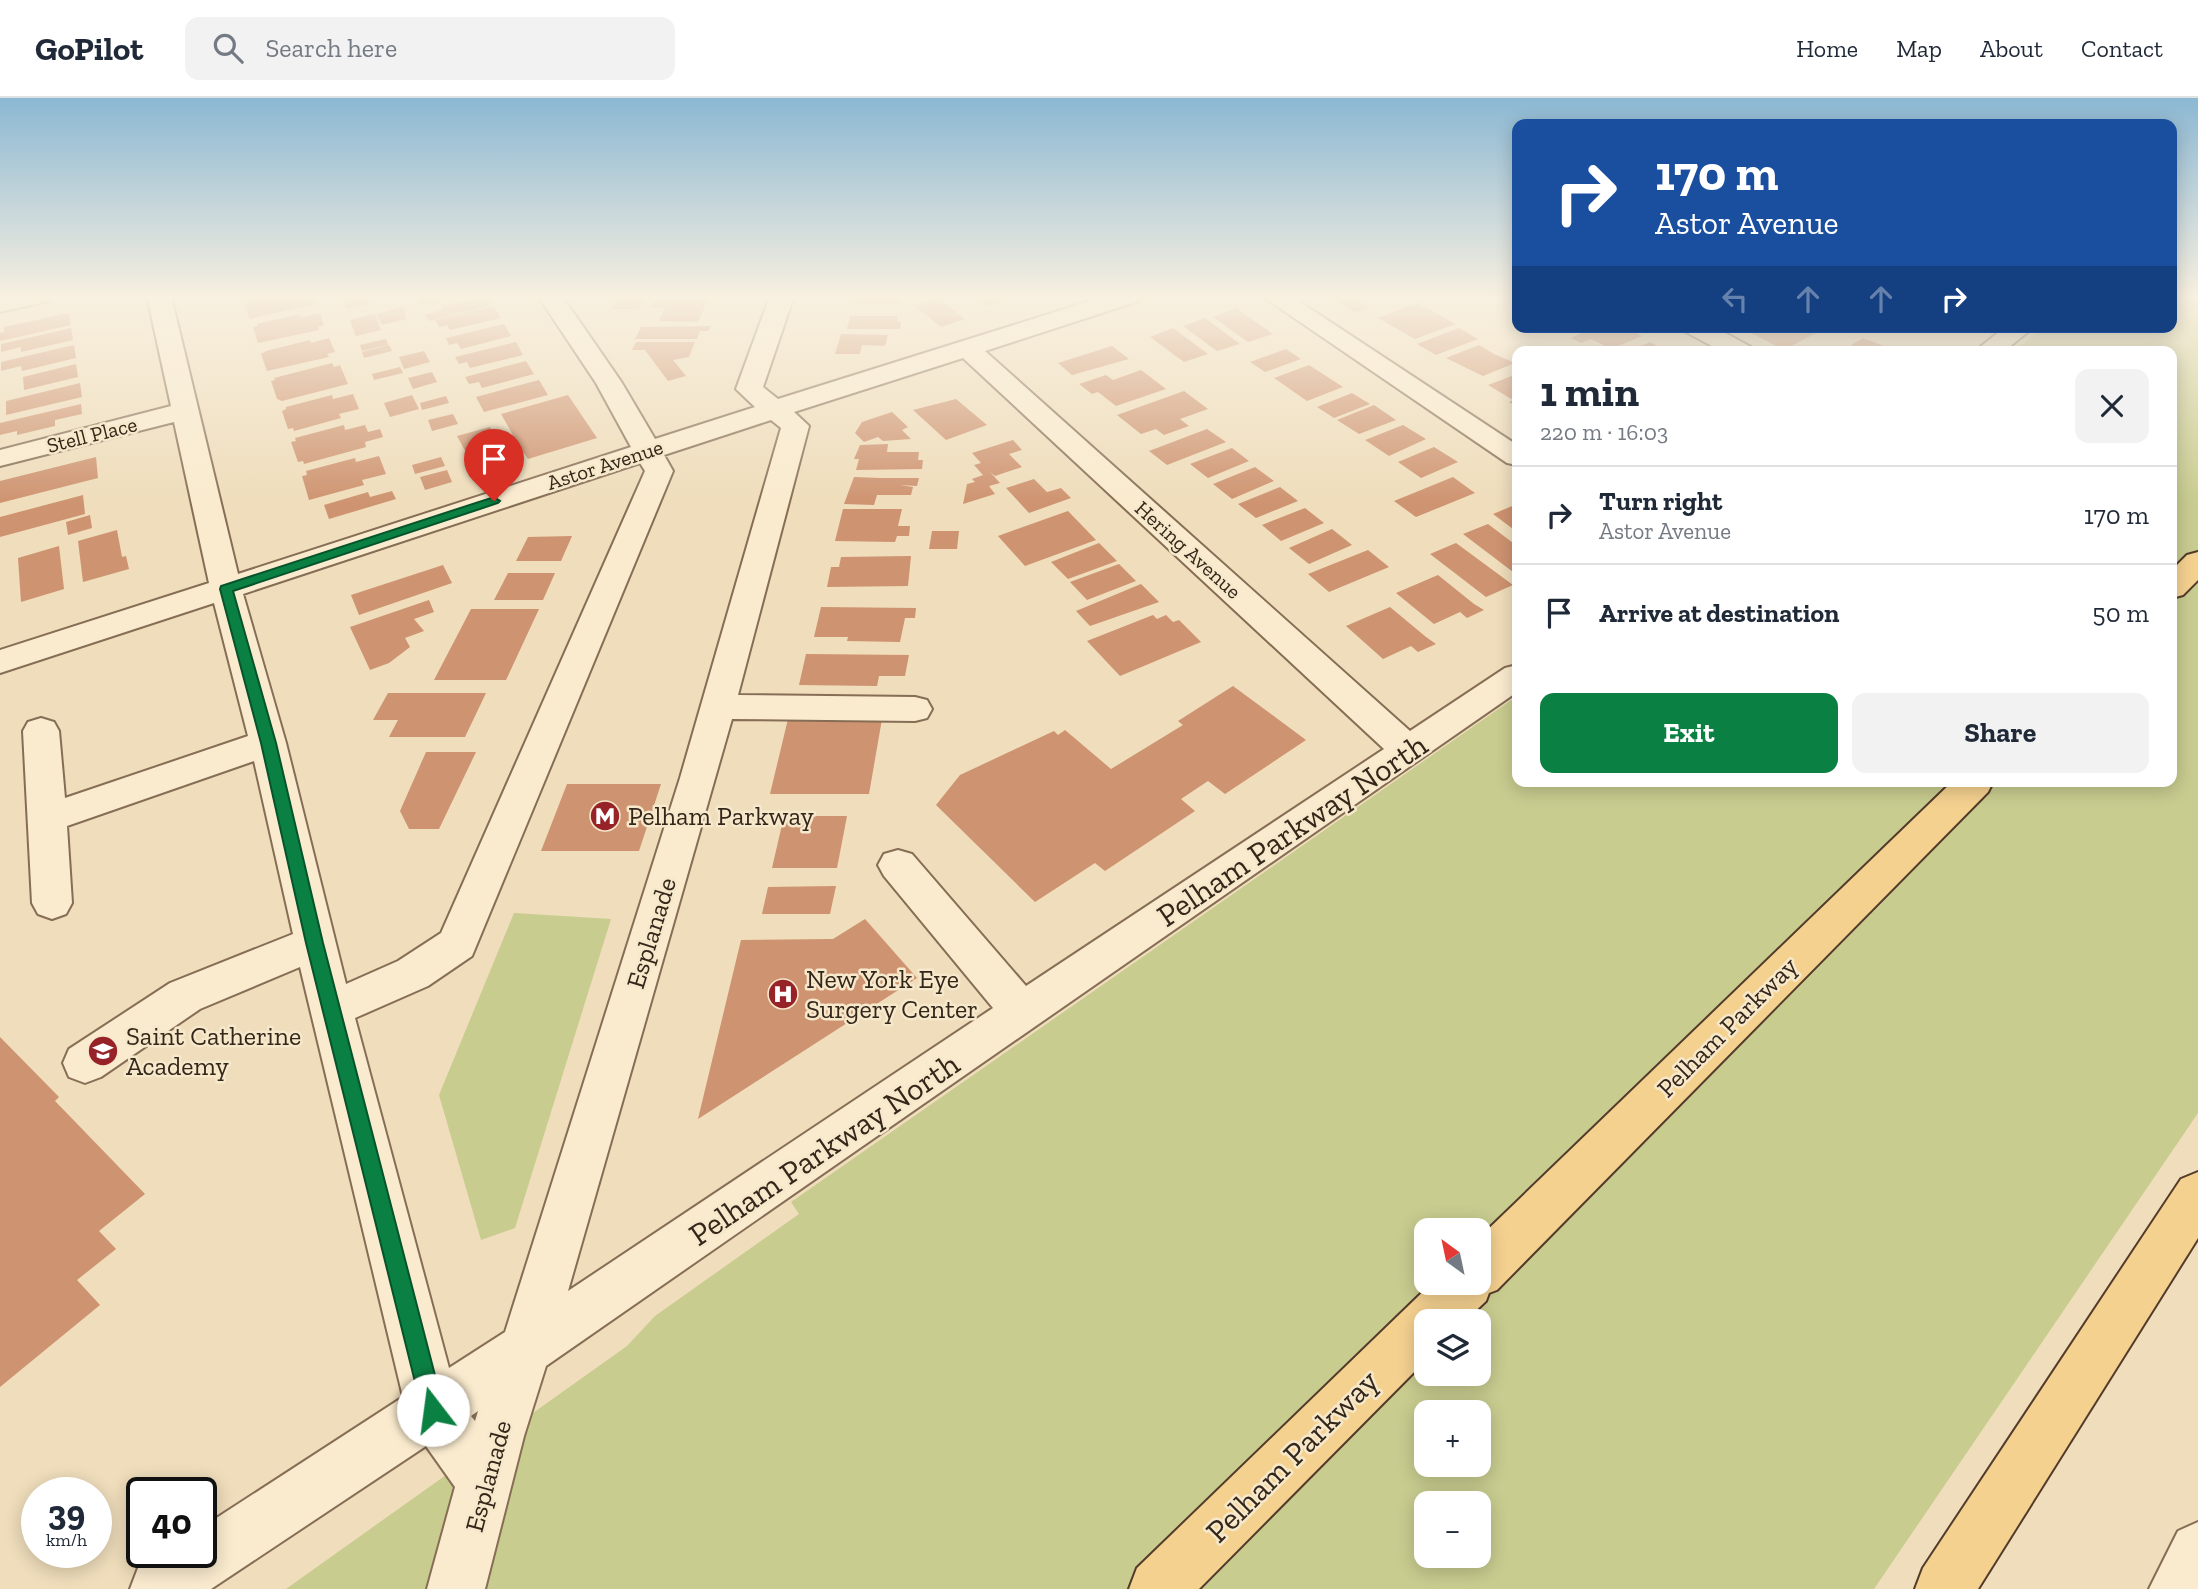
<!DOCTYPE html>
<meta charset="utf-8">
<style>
:root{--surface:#fff;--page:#f2f2f3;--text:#1f2937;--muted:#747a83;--line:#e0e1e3;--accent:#0b8043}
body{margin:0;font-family:"Zilla Slab",serif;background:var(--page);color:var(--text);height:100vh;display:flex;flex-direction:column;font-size:26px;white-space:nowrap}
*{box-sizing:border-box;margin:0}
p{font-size:23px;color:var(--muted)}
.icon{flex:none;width:38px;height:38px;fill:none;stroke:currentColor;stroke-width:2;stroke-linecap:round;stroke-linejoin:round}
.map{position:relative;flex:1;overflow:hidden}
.panel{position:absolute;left:1512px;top:248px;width:665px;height:441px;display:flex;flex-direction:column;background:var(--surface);border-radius:14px;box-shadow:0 4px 18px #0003}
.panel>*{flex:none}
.top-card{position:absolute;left:1512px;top:21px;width:665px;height:214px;border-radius:14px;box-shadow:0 4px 18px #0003;background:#1a4fa0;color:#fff;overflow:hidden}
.needle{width:46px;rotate:327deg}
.fabs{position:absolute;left:1414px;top:1120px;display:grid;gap:14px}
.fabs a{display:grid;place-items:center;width:77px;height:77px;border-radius:14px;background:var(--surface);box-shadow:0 4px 18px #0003;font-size:35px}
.speed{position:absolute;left:21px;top:1379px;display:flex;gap:14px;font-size:35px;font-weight:700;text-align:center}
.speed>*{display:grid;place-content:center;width:91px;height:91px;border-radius:50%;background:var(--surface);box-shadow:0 4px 18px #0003;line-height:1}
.speed small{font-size:18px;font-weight:400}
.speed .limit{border:4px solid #111;border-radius:10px;background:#fff;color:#111}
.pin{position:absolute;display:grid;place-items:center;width:60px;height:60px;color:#fff;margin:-72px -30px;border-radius:50% 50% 50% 0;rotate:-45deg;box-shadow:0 0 7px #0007}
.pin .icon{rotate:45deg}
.me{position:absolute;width:77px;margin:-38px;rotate:345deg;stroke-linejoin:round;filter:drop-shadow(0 0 5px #0008)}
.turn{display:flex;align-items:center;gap:24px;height:147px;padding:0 28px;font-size:32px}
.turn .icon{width:91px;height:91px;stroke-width:2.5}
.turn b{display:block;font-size:49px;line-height:60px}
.lanes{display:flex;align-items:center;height:66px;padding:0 28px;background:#0003;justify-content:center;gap:35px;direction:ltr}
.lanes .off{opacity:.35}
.round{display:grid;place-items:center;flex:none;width:74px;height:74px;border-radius:14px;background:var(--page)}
.summary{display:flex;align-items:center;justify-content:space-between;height:119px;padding:0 28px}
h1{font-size:42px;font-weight:700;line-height:52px}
.action{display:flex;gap:14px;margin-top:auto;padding:14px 28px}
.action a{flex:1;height:80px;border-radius:14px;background:var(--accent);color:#fff;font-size:28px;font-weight:700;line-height:80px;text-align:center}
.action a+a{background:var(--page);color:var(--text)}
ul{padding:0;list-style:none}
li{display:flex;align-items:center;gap:21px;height:98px;padding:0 28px;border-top:2px solid var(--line)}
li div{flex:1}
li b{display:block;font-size:26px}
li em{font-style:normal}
header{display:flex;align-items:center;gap:42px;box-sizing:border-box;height:98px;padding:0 35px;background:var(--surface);border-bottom:2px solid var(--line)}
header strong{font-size:33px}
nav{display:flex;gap:38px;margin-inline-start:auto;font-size:24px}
.search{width:490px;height:63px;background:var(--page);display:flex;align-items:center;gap:18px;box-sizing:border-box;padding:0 24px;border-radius:14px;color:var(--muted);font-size:26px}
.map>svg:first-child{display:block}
.green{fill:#c8cc8f;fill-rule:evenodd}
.building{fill:#ce9370}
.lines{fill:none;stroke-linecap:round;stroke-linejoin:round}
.minor-casing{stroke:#866d55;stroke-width:4}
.major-casing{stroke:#533b2a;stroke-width:4}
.minor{fill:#faebce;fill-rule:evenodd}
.major{fill:#f5d190;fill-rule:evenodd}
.route{fill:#0b8043;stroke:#07532c;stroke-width:2}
.labels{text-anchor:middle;stroke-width:5;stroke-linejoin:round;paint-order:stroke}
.far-street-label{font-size:21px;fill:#35261a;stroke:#f6e8cb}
.poi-label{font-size:26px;fill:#35261a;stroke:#f6e8cb;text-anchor:start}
.street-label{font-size:26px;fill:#35261a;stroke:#f6e8cb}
.near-street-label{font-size:32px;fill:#35261a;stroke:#f6e8cb}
</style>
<header>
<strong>GoPilot</strong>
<div class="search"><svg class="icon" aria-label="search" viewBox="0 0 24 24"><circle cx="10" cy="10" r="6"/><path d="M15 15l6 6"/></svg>Search here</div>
<nav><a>Home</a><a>Map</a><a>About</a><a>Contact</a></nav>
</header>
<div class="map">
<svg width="2198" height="1491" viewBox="0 0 2198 1491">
<rect width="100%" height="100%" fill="#efddbb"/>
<g class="green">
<path d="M2172,198H2198V1015L1874,1491H286L627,1248L655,1218L799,1116L791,1104L1517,598V684H2172V254H2011L2046,229H2172ZM1426,1132H1479V1185H1426ZM1426,1223H1479V1276H1426ZM1426,1314H1479V1367H1426ZM1426,1405H1479V1458H1426Z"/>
<path d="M514,815L611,821L515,1130L481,1142L439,997Z"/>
</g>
<g class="building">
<path d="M259,198H312L315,206L250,221L243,204Z"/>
<path d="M341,198H366L370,206L347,211Z"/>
<path d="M416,198H456V199L421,208Z"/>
<path d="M857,198H901L900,205L855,206Z"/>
<path d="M974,198H1005L1009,201L987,208Z"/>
<path d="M1330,198H1350L1368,210L1354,214Z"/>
<path d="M481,199L483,202L488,200L492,207L429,223L425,217L442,212L441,209Z"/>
<path d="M617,199H645L639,211H611Z"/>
<path d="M936,199L965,221L941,229L915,208Z"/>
<path d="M654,202H708L698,224L659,223L665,210H650Z"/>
<path d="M1417,205L1436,215L1455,226L1415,241L1378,220Z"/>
<path d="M494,208L501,220L450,232L447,227L439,229L435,222Z"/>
<path d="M403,209L406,221L382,227L376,216Z"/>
<path d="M1236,210L1273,236L1248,244L1213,219Z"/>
<path d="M69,215L71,227L0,243V235L4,234V229Z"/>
<path d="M320,215L324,227L318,229L319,232L258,245L253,229L258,228L257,226L300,216L301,219Z"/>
<path d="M375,216L381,232L356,238L350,222Z"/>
<path d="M850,218H898L897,224H901L900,231H847Z"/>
<path d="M1205,220L1240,246L1217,253L1183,228Z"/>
<path d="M504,226L511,238L461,251L457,245L449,247L446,240Z"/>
<path d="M711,228L708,233H700L697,241H635L641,229Z"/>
<path d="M1576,229H1625L1642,238L1611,251L1591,241L1581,245L1571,240L1582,235L1573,231Z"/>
<path d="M1740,229H1827L1784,252Z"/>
<path d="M71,230L73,242L21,254V249L1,254V246Z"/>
<path d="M1173,230L1208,256L1184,264L1150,239Z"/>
<path d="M1459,230L1478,241L1436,257L1417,246Z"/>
<path d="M841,236L888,237L885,248L862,247L860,256H835Z"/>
<path d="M329,240L335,254L327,256L329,259L267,273L261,256L266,253L310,242L311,245Z"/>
<path d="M1863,240L1892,251L1887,254H1847L1855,249L1851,247Z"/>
<path d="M386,241L388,247L362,253L360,247Z"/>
<path d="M516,244L523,257L470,270L467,264L459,266L455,259Z"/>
<path d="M636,244H695L689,259L673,262L686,278L668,283L645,252H632Z"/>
<path d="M1650,244L1668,254H1627Z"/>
<path d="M74,247L76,260L22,273L21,268L1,273V264Z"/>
<path d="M389,247L392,253L364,260L362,254Z"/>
<path d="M1479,247L1494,256L1515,265L1483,278L1446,260Z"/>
<path d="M1112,248L1129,261L1072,277L1058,265Z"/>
<path d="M1286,251L1301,261L1265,274L1250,264Z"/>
<path d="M424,253L430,264L404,271L399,259Z"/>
<path d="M526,263L534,276L482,290L479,284L469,286L465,279Z"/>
<path d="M332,265L334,269L340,267L348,286L282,303L277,301L271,283L275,282L274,280Z"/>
<path d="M76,266L78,279L24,292L23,279Z"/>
<path d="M1309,267L1343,289L1307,303L1274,280Z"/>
<path d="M400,269L403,275L374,282L372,276Z"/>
<path d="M1141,272L1166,291L1116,308L1098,294L1092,296L1079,286L1106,277L1113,282Z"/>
<path d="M432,274L437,284L413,291L408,280Z"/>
<path d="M1517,276V309L1509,304L1513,302L1488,287Z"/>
<path d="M539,282L548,297L484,314L476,299Z"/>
<path d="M80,285L82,299L6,317V303Z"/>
<path d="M1184,293L1208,311L1180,321L1189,328L1164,337L1156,331L1141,336L1117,317Z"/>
<path d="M1352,295L1370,306L1334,320L1317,309Z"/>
<path d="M353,296L359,311L339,316L341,320L294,333L293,330L288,331L282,313L286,311V309L332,297L333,301Z"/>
<path d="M412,297L419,311L390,319L384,305Z"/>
<path d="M568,297L597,340L528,361L522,352L474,369L457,338L490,329L498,342L513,337L501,316Z"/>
<path d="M446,298L449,305L422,312L420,305Z"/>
<path d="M956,301L987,327L946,342L913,312Z"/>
<path d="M81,306L82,316L55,322V328L17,337V333L0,337V325Z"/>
<path d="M1374,307L1396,322L1359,336L1337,322Z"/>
<path d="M892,314L908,329L902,332L911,341L883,343L878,339L864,344L855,335L862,324Z"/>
<path d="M453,316L458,326L432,333L428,322Z"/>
<path d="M344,327L345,332L365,327L368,334L380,331L383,339L365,344L366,349L304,366L303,363L298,364L291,344L296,343L295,340Z"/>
<path d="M1403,327L1426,341L1389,358L1365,342Z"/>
<path d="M1207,331L1226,344L1167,367L1149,353Z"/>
<path d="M1013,342L1022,352L1009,356L1022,369L995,378L990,374L1000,385L989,388L995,396L963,406L967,386L975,384L972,381L983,377L974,367L981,365L972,355Z"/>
<path d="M888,346L887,354H919L918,362H923L922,371L856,372L859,361H854L860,347Z"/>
<path d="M1434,349L1458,364L1421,380L1398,364Z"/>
<path d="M1232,350L1249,363L1208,380L1190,366Z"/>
<path d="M379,358L386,376L362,382L364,387L309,402L302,378L307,377L306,373L355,360L356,364Z"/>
<path d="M96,359L98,380L0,405V383Z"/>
<path d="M441,359L445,368L415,376L412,367Z"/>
<path d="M1255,369L1274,383L1232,401L1213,386Z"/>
<path d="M447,372L452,384L425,392L420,379Z"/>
<path d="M854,379L881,380H919L917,388L900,387L913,389L911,397H877L874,407L844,406Z"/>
<path d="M1453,379L1475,395L1416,419L1394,403Z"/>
<path d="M1034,381L1047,394L1061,390L1071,400L1029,415L1006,390Z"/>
<path d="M1280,389L1298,403L1256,420L1238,406Z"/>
<path d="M392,393L396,401L329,421L324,407L368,394L370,399Z"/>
<path d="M83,397L85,416L0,439V419Z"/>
<path d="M1517,406V434L1493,416Z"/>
<path d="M1305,410L1324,425L1281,443L1262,427Z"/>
<path d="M843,411H902L898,428H910L909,438H897L895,444L835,443Z"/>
<path d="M1068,413L1096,442L1025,468L998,438Z"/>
<path d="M90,417L92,430L68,437L66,424Z"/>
<path d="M1488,426L1517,448V477L1463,436Z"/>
<path d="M1332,431L1352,447L1309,466L1289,450Z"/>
<path d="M117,432L122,459L126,458L129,471L83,484L78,443Z"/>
<path d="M932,433H959L957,451H929Z"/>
<path d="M572,438L561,463H516L528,439Z"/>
<path d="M1099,445L1117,463L1068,481L1051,464Z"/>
<path d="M1456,445L1513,487L1486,499L1430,456Z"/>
<path d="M59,448L64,491L21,504L18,460Z"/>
<path d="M1368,452L1389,469L1329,494L1308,476Z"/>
<path d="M911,458L908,488L827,489L831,469H839L841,459Z"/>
<path d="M1119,466L1136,483L1087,502L1070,484Z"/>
<path d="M443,467L452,485L359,517L351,497Z"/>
<path d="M508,475H555L543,502H494Z"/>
<path d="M1438,477L1474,506L1484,512L1467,520L1460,514L1434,526L1396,495Z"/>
<path d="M1141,486L1159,504L1090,528L1076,513Z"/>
<path d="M429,502L434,514L414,521L424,533L405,540L410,549L389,565L370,572L350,529Z"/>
<path d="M821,509L916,510L915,520H905L900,544L847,543L848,539H814Z"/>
<path d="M1390,509L1426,539L1436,546L1418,554L1411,548L1383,561L1346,528Z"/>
<path d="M471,511H539L506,582H434Z"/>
<path d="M1153,517L1157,521L1166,517L1173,524L1179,522L1201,544L1120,578L1087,543Z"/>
<path d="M806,556L909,557L905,578H879L877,588L799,587Z"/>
<path d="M1233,588L1306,642L1225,696L1208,683L1181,701L1195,713L1105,773L1095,765L1035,804L936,707L960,677L1054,633L1058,637L1065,632L1111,671L1183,627L1178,623Z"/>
<path d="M388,595H486L465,639H389L398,622H373Z"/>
<path d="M788,621H882L869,696H770Z"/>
<path d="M426,654H476L439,731H409L400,713Z"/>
<path d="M567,686H661L639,753H541Z"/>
<path d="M784,718H847L837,770H772Z"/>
<path d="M836,788L830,816H762L768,789Z"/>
<path d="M865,821L917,880L698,1021L741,842L833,841Z"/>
<path d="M0,939L59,999L55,1003L145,1096L99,1133L116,1151L77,1182L100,1207L0,1289Z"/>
</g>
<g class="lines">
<g class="minor-casing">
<g id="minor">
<path d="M7,198H53L49,203L0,214V200Z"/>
<path d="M147,198H171L238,476L631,349L596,285L538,198H562L622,285L655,341L755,309L736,291L770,198H794L763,289L778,301L1106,198H1143L1139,203L985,253L1410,633L1505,570L1517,567V594L546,1268L524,1338L485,1491H427L455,1389L426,1348L211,1491H130L138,1470L163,1454H201V1430L403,1299L300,869L200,911L101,979L85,985L69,979L63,965L69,951L170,885L293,836L254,663L67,728L72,805L66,816L52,821L38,816L32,805L23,633L28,624L41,620L54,624L59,633L65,700L248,638L214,505L0,575V552L209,485L174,324L0,368V352L171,308ZM963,260L1384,651L1026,888L912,756L898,752L884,756L878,767L884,778L993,910L568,1193L732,621L915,623L927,620L932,611L927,602L915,599L738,597L809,328L794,314ZM771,322L781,330L680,680L505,1234L449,1270L355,920L428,888L472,858L673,373L664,357ZM640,365L645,373L441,835L398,863L346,886L286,645L243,496ZM478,1313L475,1323L471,1318Z"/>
<path d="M1262,198H1291L1517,347V367L1507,365Z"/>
<path d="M1683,229H1714L1751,249L1754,254H1723L1686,234Z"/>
<path d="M2005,229H2034L2003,254H1974Z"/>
<path d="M2198,1424V1491H2149L2178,1433Z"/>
</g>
</g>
<g class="major-casing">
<g id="major">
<path d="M2198,454V482L2183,497L2172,500V472L2187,457Z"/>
<path d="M1952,684H1993L1988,694L1497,1192L1489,1195L1486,1203L1465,1223H1426V1262L1199,1491H1129L1137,1470L1432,1185H1479V1140Z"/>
<path d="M2198,1074V1140L1978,1491H1915L1923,1470L2181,1081Z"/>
</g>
</g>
<use href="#minor" class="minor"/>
<use href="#major" class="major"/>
</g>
<linearGradient id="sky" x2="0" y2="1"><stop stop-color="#8bb8d3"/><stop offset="0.49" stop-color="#f8f0e0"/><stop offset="1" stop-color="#f8f0e0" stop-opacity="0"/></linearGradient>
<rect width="2198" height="407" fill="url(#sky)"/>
<path class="route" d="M494,399L500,403L498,405L233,493L276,645L323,845L444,1312L441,1320L433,1323L425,1320L422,1312L306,845L261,645L220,491L221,488Z"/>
<defs>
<g id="metro-disc" transform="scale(1.575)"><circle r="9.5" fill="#972329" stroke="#f6e8cb"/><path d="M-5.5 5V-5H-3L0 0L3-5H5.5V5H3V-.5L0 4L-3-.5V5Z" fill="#fff"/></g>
<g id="hospital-disc" transform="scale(1.575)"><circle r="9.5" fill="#972329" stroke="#f6e8cb"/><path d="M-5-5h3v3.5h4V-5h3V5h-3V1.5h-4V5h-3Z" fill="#fff"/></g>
<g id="school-disc" transform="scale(1.575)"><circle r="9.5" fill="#972329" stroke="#f6e8cb"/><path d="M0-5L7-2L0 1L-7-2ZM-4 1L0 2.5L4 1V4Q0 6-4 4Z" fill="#fff"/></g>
</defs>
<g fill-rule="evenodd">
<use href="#metro-disc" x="605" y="718"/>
<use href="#hospital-disc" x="783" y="896"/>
<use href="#school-disc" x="103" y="953"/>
</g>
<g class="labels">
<g class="far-street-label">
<text transform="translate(92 337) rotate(-14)" y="7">Stell Place</text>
<text transform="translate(605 367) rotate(-18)" y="7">Astor Avenue</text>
<text transform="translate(1188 452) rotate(42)" y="7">Hering Avenue</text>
</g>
<g class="poi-label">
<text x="628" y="727">Pelham Parkway</text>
<text x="806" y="890">New York Eye<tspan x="806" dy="30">Surgery Center</tspan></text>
<text x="126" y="947">Saint Catherine<tspan x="126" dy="30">Academy</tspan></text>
</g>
<g class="street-label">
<text transform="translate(651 835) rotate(-73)" y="9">Esplanade</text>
<text transform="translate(1727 929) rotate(-45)" y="9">Pelham Parkway</text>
<text transform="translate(488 1378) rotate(-75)" y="9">Esplanade</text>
</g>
<g class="near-street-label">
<text transform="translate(1292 732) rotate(-34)" y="11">Pelham Parkway North</text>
<text transform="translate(824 1051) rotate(-34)" y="11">Pelham Parkway North</text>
<text transform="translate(1292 1358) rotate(-45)" y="11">Pelham Parkway</text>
</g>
</g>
</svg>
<div class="fabs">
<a><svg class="needle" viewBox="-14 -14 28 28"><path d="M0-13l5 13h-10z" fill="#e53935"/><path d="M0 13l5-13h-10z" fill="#747a83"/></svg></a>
<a><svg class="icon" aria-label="layers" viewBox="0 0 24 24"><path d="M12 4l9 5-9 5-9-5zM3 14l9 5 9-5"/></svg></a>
<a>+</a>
<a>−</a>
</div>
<div class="speed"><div>39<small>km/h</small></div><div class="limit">40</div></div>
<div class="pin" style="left:494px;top:403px;background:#d93025"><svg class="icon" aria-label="arrive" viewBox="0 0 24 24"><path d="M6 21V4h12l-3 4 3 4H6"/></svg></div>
<svg class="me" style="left:433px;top:1312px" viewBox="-20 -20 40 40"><circle r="19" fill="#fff"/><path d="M0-13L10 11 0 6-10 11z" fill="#0b8043"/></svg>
<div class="top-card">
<div class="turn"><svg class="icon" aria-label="right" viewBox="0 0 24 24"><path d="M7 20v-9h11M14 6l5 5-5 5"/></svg><div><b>170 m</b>Astor Avenue</div></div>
<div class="lanes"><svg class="icon off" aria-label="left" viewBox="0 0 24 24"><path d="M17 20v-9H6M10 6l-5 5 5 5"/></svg><svg class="icon off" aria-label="ahead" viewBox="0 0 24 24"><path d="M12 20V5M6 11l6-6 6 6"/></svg><svg class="icon off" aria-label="ahead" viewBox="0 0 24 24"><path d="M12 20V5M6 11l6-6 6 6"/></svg><svg class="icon" aria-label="right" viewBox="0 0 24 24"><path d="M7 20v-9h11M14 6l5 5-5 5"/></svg></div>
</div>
<section class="panel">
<div class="summary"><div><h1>1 min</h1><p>220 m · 16:03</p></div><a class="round"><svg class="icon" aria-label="close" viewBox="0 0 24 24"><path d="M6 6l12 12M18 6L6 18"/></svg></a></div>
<ul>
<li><svg class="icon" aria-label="right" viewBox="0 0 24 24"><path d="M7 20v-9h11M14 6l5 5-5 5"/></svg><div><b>Turn right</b><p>Astor Avenue</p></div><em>170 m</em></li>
<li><svg class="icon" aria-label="arrive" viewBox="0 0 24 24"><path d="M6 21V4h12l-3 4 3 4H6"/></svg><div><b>Arrive at destination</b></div><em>50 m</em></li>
</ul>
<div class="action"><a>Exit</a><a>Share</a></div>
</section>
</div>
